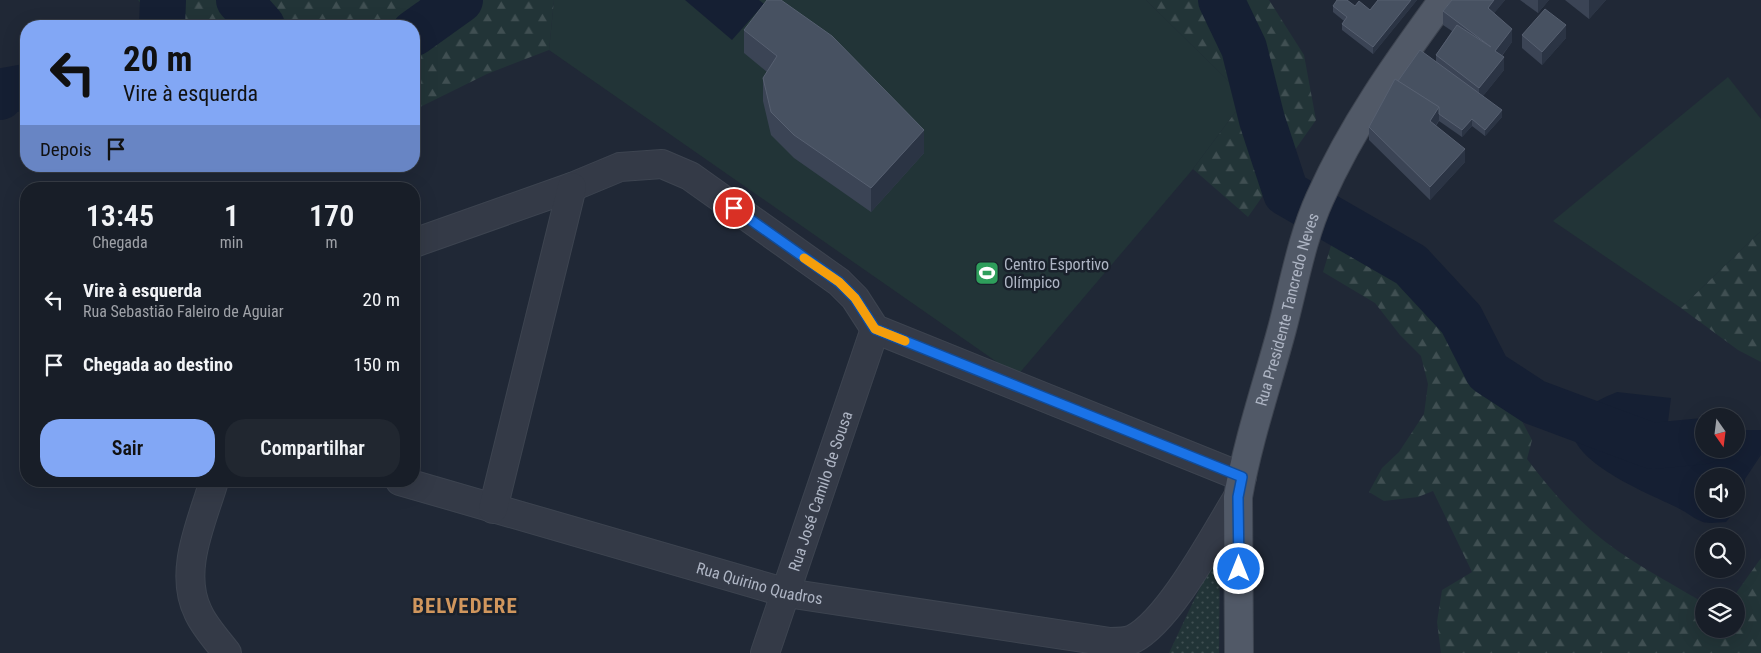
<!DOCTYPE html>
<html lang="pt">
<meta charset="utf-8">
<style>
:root{--surface:#181e28;--page:#212730;--text:#f1f3f6;--muted:#9fa2a8;--line:#363c45;--accent:#82a7f5}
body{margin:0;font-family:"Roboto Condensed",sans-serif;background:var(--page);color:var(--text);height:100vh;display:flex;flex-direction:column;font-size:19px;white-space:nowrap}
*{box-sizing:border-box;margin:0}
p{font-size:16px;color:var(--muted)}
.icon{flex:none;width:28px;height:28px;fill:none;stroke:currentColor;stroke-width:2;stroke-linecap:round;stroke-linejoin:round}
.map{position:relative;flex:1;overflow:hidden}
.panel{position:absolute;left:20px;top:182px;width:400px;height:305px;display:flex;flex-direction:column;background:var(--surface);border-radius:20px;box-shadow:0 5px 20px #0002,0 0 0 1px var(--line)}
.panel>*{flex:none}
.hud{position:absolute;left:20px;top:20px;width:400px;height:152px;border-radius:20px;box-shadow:0 5px 20px #0002,0 0 0 1px var(--line);background:#82a7f5;color:#111;overflow:hidden}
.needle{width:32px;rotate:166deg}
.tools{position:absolute;left:1695px;top:408px;display:grid;gap:10px}
.tools a{display:grid;place-items:center;width:50px;height:50px;border-radius:50%;background:var(--surface);box-shadow:0 5px 20px #0002,0 0 0 1px var(--line);font-size:25px}
.pin{position:absolute;display:grid;place-items:center;width:42px;height:42px;color:#fff;margin:-21px;border:2px solid #fff;border-radius:50%;box-shadow:0 1px 5px #0007}
.me{position:absolute;width:55px;margin:-28px;rotate:0deg;stroke-linejoin:round;filter:drop-shadow(0 0 4px #0008)}
.turn{display:flex;align-items:center;gap:18px;height:105px;padding:0 20px;font-size:22px}
.turn .icon{width:65px;height:65px;stroke-width:2.5}
.turn b{display:block;font-size:35px;line-height:42px}
.then{display:flex;align-items:center;height:48px;padding:0 20px;background:#0003;gap:10px;font-size:19px}
.eta{display:flex;justify-content:space-evenly;align-items:center;height:85px;text-align:center}
.eta b{font-size:30px;font-weight:600;line-height:35px}
.button{display:flex;gap:10px;margin-top:auto;padding:10px 20px}
.button a{flex:1;height:58px;border-radius:20px;background:var(--accent);color:#111;font-size:20px;font-weight:600;line-height:58px;text-align:center}
.button a+a{background:var(--page);color:var(--text)}
ul{padding:0;list-style:none}
li{display:flex;align-items:center;gap:15px;height:65px;padding:0 20px}
li div{flex:1}
li b{display:block;font-size:19px}
li em{font-style:normal}
.map>svg:first-child{display:block}
.grass{fill:#223437}
.forest{fill:url(#forest-firs)}
.park{fill:url(#park-dots)}
.water{fill:#151f33;fill-rule:evenodd}
.lines{fill:none;stroke-linecap:round;stroke-linejoin:round}
.river{stroke:#151f33;stroke-width:46}
.minor-casing{stroke:#3d4450;stroke-width:30}
.major-casing{stroke:#3d4450;stroke-width:30}
.minor{stroke:#343a47;stroke-width:28}
.major{stroke:#515967;stroke-width:28}
.wall{fill:#3b4455}
.shaded-wall{fill:#2b3444}
.building{fill:#475161;stroke:#576071}
.route-casing{stroke:#114b97;stroke-width:12}
.route{stroke:#1a73e8;stroke-width:9}
.slow{stroke:#f59e0b;stroke-width:9}
.labels{text-anchor:middle;stroke-width:5;stroke-linejoin:round;paint-order:stroke}
.poi-label{font-size:16px;fill:#aeb5c4;stroke:#19202b;text-anchor:start}
.street-label{font-size:16px;fill:#aeb5c4;stroke:#19202b}
.district-label{font-size:21px;font-weight:bold;letter-spacing:1px;fill:#d0965d;stroke:#19202b}
</style>
<div class="map">
<svg width="1761" height="653" viewBox="0 0 1761 653">
<defs>
<pattern id="forest-firs" width="22" height="20" patternUnits="userSpaceOnUse" patternTransform="scale(1.25)"><rect width="22" height="20" fill="#223437"/><path d="M5 1l3.5 6h-7zM16 11l3.5 6h-7z" fill="#404f52"/></pattern>
<pattern id="park-dots" width="8" height="8" patternUnits="userSpaceOnUse" patternTransform="scale(1.25)"><rect width="8" height="8" fill="#223437"/><path d="M2 2h.1M6 6h.1" fill="none" stroke="#404f52" stroke-width="1.8" stroke-linecap="round"/></pattern>
</defs>
<rect width="100%" height="100%" fill="#202836"/>
<g class="grass">
<path d="M554,0H1146L1246,98L1193,169L1017,376L549,50Z"/>
<path d="M1728,77L1761,119V231L1681,308L1553,221Z"/>
</g>
<g class="forest">
<path d="M138,0H554L549,50L487,74L414,110V26H159Z"/>
<path d="M1146,0H1269L1304,55L1316,120L1248,217L1193,169L1246,98Z"/>
<path d="M1761,231V362L1738,350L1681,308Z"/>
<path d="M1340,238L1350,247L1369,255L1418,293L1435,315L1454,333L1475,370L1488,385L1514,406L1532,440L1527,459C1553,494 1582,526 1618,551C1645,570 1676,586 1704,603V629H1736V596H1734L1761,558V653H1441L1437,622L1442,590L1472,572L1433,491L1418,497L1384,501L1369,492L1382,468L1399,452L1424,414L1428,384L1421,356L1400,335L1375,303L1323,272L1333,239Z"/>
</g>
<path class="park" d="M1220,545L1219,653H1169Z"/>
<g class="water">
<path d="M685,0H759L764,4L732,40Z"/>
<path d="M1617,392L1671,398L1668,422L1685,434L1704,440V449H1736V430H1761V455L1745,479L1744,501L1726,522C1719,522 1709,524 1703,522C1694,519 1685,511 1676,507C1651,495 1566,461 1573,426C1577,408 1603,398 1617,392ZM1704,476H1736V509H1704Z"/>
</g>
<g class="lines">
<g class="river">
<path d="M239,0L262,26"/>
<path d="M1221,0L1244,48L1262,120L1286,193L1411,265L1461,319L1488,372L1534,402L1652,446L1704,441"/>
<path d="M162,26L163,0"/>
<path d="M414,33L460,0"/>
<path d="M0,97L3,91L26,87"/>
</g>
<g class="minor-casing">
<g id="minor">
<path d="M414,243L572,187L620,167L662,164L690,176L839,282L855,298L875,329L1242,477"/>
<path d="M214,481C202,522 178,571 198,612C204,626 217,640 227,653"/>
<path id="s1" d="M400,481L787,593L1110,642C1117,642 1127,642 1133,639C1170,620 1215,534 1238,497"/>
<path d="M493,509L572,187"/>
<path id="s2" d="M765,653L875,329"/>
</g>
</g>
<g class="major-casing">
<g id="major">
<path id="s3" d="M1239,653L1238,497C1248,440 1267,385 1282,329C1293,288 1302,237 1320,198C1352,126 1396,64 1443,0"/>
</g>
</g>
<use href="#minor" class="minor"/>
<use href="#major" class="major"/>
</g>
<g class="wall">
<path d="M1378,0H1417L1373,54L1342,30V24L1344,21L1333,12V6H1355L1370,10Z"/>
<path d="M1452,0H1505L1494,13L1512,42L1502,56L1504,70L1483,96L1502,117L1485,136L1472,126L1462,137L1439,121L1436,126L1465,162L1430,200L1369,140V127L1398,81L1436,61V55L1452,31L1443,25V11Z"/>
<path d="M1520,0H1549L1538,13Z"/>
<path d="M1565,0H1606L1589,19Z"/>
<path d="M744,30L924,153L871,212L794,158L771,135L763,101V78L767,72L744,53Z"/>
<path d="M1522,35L1566,38L1542,65L1522,48Z"/>
</g>
<g class="shaded-wall">
<path d="M1411,0H1417L1373,54V47Z"/>
<path d="M1494,0H1505L1488,21V8Z"/>
<path d="M1538,0H1549L1538,13Z"/>
<path d="M1589,0H1606L1589,19Z"/>
<path d="M1566,25V38L1542,65V52Z"/>
<path d="M1512,29V42L1495,64V51Z"/>
<path d="M1504,57V70L1479,101V88Z"/>
<path d="M1439,107V120L1430,134V121Z"/>
<path d="M1502,110V117L1485,136V130Z"/>
<path d="M1472,119V126L1462,137V130Z"/>
<path d="M924,130V153L871,212V188Z"/>
<path d="M1465,149V162L1430,200V187Z"/>
</g>
<g class="building">
<path d="M767,0H781L832,36L924,130L871,188L794,135L771,112L763,78L777,56L744,30Z"/>
<path d="M1337,0H1347L1355,6L1359,1L1370,10L1378,0H1411L1373,47L1342,24L1347,17L1333,6Z"/>
<path d="M1452,0H1494L1488,8L1512,29L1495,51L1504,57L1479,88L1436,55L1457,25L1491,47L1443,11Z"/>
<path d="M1545,9L1566,25L1542,52L1522,35Z"/>
<path d="M1420,50L1502,110L1485,130L1472,119L1462,130L1439,114V107L1398,81Z"/>
<path d="M1395,79L1439,107L1430,121L1465,149L1430,187L1369,127Z"/>
</g>
<g class="lines">
<g class="route-casing">
<path id="route" d="M734,208L839,282L855,298L875,329L1242,477L1238,497L1239,569"/>
</g>
<use href="#route" class="route"/>
<path class="slow" d="M804,258L839,282L855,298L875,329L905,341"/>
</g>
<defs>
<g id="stadium-square" transform="scale(1.25)"><rect x="-9" y="-9" width="18" height="18" rx="4" fill="#2e9e5b" stroke="#19202b"/><path d="M0-5a6.5 5 0 1 0 0 10a6.5 5 0 1 0 0-10ZM-3.5-1.8h7v3.6h-7Z" fill="#fff"/></g>
</defs>
<g fill-rule="evenodd">
<use href="#stadium-square" x="987" y="273"/>
</g>
<g class="labels">
<g class="poi-label">
<text x="1004" y="270">Centro Esportivo<tspan x="1004" dy="18">Olímpico</tspan></text>
</g>
<g class="street-label">
<text dy="6" stroke="none"><textPath href="#s3" startOffset="350">Rua Presidente Tancredo Neves</textPath></text>
<text dy="6" stroke="none"><textPath href="#s2" startOffset="171">Rua José Camilo de Sousa</textPath></text>
<text dy="6" stroke="none"><textPath href="#s1" startOffset="374">Rua Quirino Quadros</textPath></text>
</g>
<g class="district-label">
<text x="465" y="613">BELVEDERE</text>
</g>
</g>
</svg>
<div class="tools">
<a><svg class="needle" viewBox="-14 -14 28 28"><path d="M0-13l5 13h-10z" fill="#e53935"/><path d="M0 13l5-13h-10z" fill="#9fa2a8"/></svg></a>
<a><svg class="icon" aria-label="sound" viewBox="0 0 24 24"><path d="M4 9h4l5-4v14l-5-4H4zM17 9q2 3 0 6"/></svg></a>
<a><svg class="icon" aria-label="search" viewBox="0 0 24 24"><circle cx="10" cy="10" r="6"/><path d="M15 15l6 6"/></svg></a>
<a><svg class="icon" aria-label="layers" viewBox="0 0 24 24"><path d="M12 4l9 5-9 5-9-5zM3 14l9 5 9-5"/></svg></a>
</div>
<div class="pin" style="left:734px;top:208px;background:#d93025"><svg class="icon" aria-label="arrive" viewBox="0 0 24 24"><path d="M6 21V4h12l-3 4 3 4H6"/></svg></div>
<svg class="me" style="left:1239px;top:569px" viewBox="-20 -20 40 40"><circle r="17" fill="#1a73e8" stroke="#fff" stroke-width="3"/><path d="M0-11L8 9 0 5-8 9z" fill="#fff"/></svg>
<div class="hud">
<div class="turn"><svg class="icon" aria-label="left" viewBox="0 0 24 24"><path d="M17 20v-9H6M10 6l-5 5 5 5"/></svg><div><b>20 m</b>Vire à esquerda</div></div>
<div class="then">Depois<svg class="icon" aria-label="arrive" viewBox="0 0 24 24"><path d="M6 21V4h12l-3 4 3 4H6"/></svg></div>
</div>
<section class="panel">
<div class="eta">
<div><b>13:45</b><p>Chegada</p></div>
<div><b>1</b><p>min</p></div>
<div><b>170</b><p>m</p></div>
</div>
<ul>
<li><svg class="icon" aria-label="left" viewBox="0 0 24 24"><path d="M17 20v-9H6M10 6l-5 5 5 5"/></svg><div><b>Vire à esquerda</b><p>Rua Sebastião Faleiro de Aguiar</p></div><em>20 m</em></li>
<li><svg class="icon" aria-label="arrive" viewBox="0 0 24 24"><path d="M6 21V4h12l-3 4 3 4H6"/></svg><div><b>Chegada ao destino</b></div><em>150 m</em></li>
</ul>
<div class="button"><a>Sair</a><a>Compartilhar</a></div>
</section>
</div>
